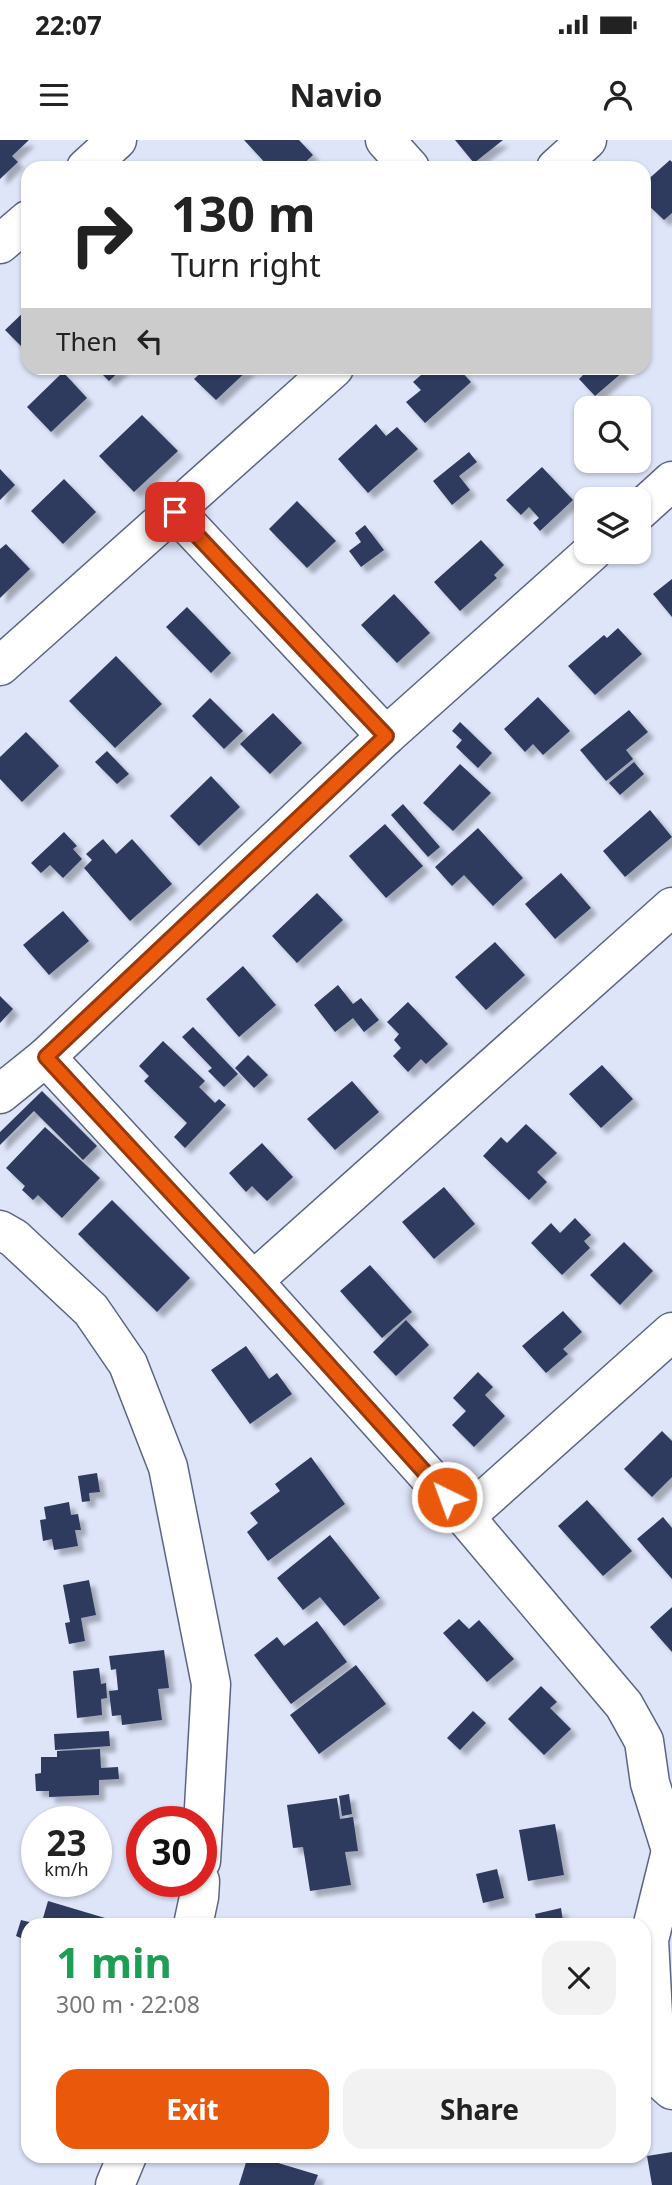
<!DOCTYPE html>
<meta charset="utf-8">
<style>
:root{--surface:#fff;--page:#f2f2f2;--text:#222;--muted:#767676;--accent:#ea580c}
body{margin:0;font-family:"Noto Sans",sans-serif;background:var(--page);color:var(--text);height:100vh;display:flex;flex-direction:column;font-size:26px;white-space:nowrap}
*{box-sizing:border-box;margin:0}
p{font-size:23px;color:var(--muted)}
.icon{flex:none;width:38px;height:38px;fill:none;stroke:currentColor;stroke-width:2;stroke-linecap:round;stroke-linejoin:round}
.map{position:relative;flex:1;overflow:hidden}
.details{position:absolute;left:21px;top:1778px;width:630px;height:245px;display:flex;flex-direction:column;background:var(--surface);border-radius:21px;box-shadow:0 2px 5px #0004}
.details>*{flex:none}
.banner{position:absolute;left:21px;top:21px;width:630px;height:214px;border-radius:21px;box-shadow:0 2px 5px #0004;background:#fff;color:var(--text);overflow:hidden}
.controls{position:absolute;left:574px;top:256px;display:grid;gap:14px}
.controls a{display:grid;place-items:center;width:77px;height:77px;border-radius:14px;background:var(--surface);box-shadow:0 2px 5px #0004;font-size:35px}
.speed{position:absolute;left:21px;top:1666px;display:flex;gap:14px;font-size:35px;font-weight:700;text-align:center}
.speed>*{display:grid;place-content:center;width:91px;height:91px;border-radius:50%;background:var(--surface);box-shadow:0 2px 5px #0004;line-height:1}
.speed small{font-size:18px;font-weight:400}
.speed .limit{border:10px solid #d22;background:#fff;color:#111}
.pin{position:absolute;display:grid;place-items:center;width:60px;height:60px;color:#fff;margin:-30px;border-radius:14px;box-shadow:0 4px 10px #0006}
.me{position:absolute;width:77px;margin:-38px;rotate:318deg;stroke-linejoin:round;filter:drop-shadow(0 0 5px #0008)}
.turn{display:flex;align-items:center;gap:24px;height:147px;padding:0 35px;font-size:32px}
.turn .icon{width:91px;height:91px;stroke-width:2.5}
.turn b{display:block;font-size:49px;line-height:60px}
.then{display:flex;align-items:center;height:66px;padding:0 35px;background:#0003;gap:14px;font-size:26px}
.round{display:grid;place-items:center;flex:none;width:74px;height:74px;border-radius:21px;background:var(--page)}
.summary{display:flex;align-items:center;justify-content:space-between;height:119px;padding:0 35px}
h1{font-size:42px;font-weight:700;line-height:52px;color:#1e9e55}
.action{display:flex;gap:14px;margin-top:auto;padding:14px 35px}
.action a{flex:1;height:80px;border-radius:21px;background:var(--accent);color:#fff;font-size:28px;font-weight:700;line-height:80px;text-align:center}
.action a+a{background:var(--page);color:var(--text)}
.status{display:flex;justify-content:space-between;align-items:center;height:49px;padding:0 35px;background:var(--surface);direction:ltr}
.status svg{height:19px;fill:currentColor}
header{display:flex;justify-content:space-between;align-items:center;height:91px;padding:0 35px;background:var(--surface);font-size:32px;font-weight:700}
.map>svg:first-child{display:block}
.building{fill:#2e3a5e;filter:url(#shadow)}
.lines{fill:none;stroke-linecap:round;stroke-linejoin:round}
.minor-casing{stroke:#5b6582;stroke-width:41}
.minor{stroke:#fff;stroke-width:38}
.route-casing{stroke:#983908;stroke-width:18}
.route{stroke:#ea580c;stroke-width:12}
</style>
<div class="status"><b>22:07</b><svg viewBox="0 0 49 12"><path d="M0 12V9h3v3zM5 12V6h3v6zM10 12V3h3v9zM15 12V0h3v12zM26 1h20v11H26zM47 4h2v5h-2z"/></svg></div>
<header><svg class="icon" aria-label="menu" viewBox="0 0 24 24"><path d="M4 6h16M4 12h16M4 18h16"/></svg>Navio<svg class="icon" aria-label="person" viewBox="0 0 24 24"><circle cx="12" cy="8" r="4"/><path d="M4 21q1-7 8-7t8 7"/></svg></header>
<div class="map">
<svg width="672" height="2045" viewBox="0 0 672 2045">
<defs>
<filter id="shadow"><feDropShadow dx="6" dy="6" stdDeviation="2" flood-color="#0004"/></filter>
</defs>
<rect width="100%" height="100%" fill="#dee5f9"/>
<g class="building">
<path d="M0,0H29L12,16L18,22L0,39Z"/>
<path d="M244,0H299L313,15L299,28H270Z"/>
<path d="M455,0H503L474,23Z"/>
<path d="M670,20L672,22V73L664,80L644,61V43Z"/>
<path d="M28,168V213L5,190Z"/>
<path d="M96,228H123L109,241Z"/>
<path d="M206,228H250L216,260L194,239Z"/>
<path d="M429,228H458L471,242L425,283L406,262L421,250L413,242Z"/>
<path d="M578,228H621L624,231L595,256L579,239L584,234Z"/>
<path d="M63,232L87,258L51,292L27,267Z"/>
<path d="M142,275L178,311L134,352L99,316Z"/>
<path d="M376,284L386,296L397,287L418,309L368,353L338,319Z"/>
<path d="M469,312L477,322L459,336L470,350L452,365L433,341Z"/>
<path d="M542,327L573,360L540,391L533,383L539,378L529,367L521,375L506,360Z"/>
<path d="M0,329L15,345L0,360Z"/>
<path d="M64,339L96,372L63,404L31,371Z"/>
<path d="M297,361L336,401L307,428L269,389Z"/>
<path d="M365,385L384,410L361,427L349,411L361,402L355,393Z"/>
<path d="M481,400L504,425L494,435L497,438L460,471L434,442Z"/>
<path d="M6,404L30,429L0,458V409Z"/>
<path d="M672,439V477L653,454Z"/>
<path d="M394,454L430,493L397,523L361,485Z"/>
<path d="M187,467L231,513L211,533L166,487Z"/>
<path d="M618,488L642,514L595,555L568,526L604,495L607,498Z"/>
<path d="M116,516L162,564L115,608L69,561Z"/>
<path d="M538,557L570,591L543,615L533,604L525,612L504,589Z"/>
<path d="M210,558L243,591L224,609L192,576Z"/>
<path d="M629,570L648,592L626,610L633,619L606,641L580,610Z"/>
<path d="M273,573L302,603L270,634L240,604Z"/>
<path d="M460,582L492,613L478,628L456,607L462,600L452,591Z"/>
<path d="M26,592L59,626L22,662L0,639V617Z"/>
<path d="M107,611L129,634L117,644L95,622Z"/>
<path d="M634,622L644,634L620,655L609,643Z"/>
<path d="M460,624L491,653L453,691L423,663Z"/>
<path d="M211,636L240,667L199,706L170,676Z"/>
<path d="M403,664L440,707L428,717L391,675Z"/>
<path d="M650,670L672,697L625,737L603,711Z"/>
<path d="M385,684L423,726L386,758L349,716Z"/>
<path d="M478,688L523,738L493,766L464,735L452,746L435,727Z"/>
<path d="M64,692L77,706L73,709L82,719L63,738L50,725L41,733L31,723Z"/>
<path d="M103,699L116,714L132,699L172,744L130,781L84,728L92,720L86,714Z"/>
<path d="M561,733L591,768L555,799L525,764Z"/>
<path d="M317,753L343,780L297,823L272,796Z"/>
<path d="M63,771L89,801L49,835L23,805Z"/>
<path d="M495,802L525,835L486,870L455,837Z"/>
<path d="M243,826L276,865L239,897L206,859Z"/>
<path d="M338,845L353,864L361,858L379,880L364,892L353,878L335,892L314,865Z"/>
<path d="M0,856L13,869L0,883Z"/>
<path d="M408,862L448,904L426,924L421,919L408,932L393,916L401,908L394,900L399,894L387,882Z"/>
<path d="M193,887L238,934L224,947L208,931L212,928L182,897Z"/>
<path d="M163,901L205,941L199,947L215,963L219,959L226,965L185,1008L174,997L187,983L144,941L149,936L139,926Z"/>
<path d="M248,915L268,935L254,948L235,928Z"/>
<path d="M602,925L633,959L601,988L569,954Z"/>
<path d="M352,941L379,972L335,1010L307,979Z"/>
<path d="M42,951L97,1006L83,1020L34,971L0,1005V992Z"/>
<path d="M526,984L557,1013L537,1032L547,1042L529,1060L483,1016L501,997L507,1003Z"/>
<path d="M45,987L100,1038L62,1078L38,1055L33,1060L22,1050L25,1046L6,1028Z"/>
<path d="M262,1003L293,1037L267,1061L252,1046L246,1052L229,1033Z"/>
<path d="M444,1047L475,1084L434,1119L402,1082Z"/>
<path d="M112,1060L190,1138L157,1172L78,1094Z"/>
<path d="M575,1078L591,1095L584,1101L590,1108L562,1135L531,1103L551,1083L560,1093Z"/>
<path d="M624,1102L653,1131L620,1165L590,1135Z"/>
<path d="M370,1125L412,1172L382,1198L340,1151Z"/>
<path d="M563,1171L582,1192L563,1209L568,1214L546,1233L522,1206Z"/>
<path d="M406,1180L429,1205L396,1236L373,1212Z"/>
<path d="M246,1206L269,1239L277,1233L292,1254L250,1284L211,1230Z"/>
<path d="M478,1232L493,1247L485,1255L505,1276L474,1307L452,1285L466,1271L453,1258Z"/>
<path d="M662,1291L672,1301V1337L652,1357L624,1329Z"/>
<path d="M311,1317L345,1364L268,1421L247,1392L258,1383L250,1373L280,1351L275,1344Z"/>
<path d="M97,1333L100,1352L89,1353L90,1361L82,1362L78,1336Z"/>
<path d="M587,1360L632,1411L603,1436L558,1386Z"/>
<path d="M69,1362L71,1375L78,1374L81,1390H75L78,1406L54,1410L52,1399L43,1401L40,1380L46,1379L44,1367Z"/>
<path d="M663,1377L672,1388V1439L637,1399Z"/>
<path d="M330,1395L380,1458L344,1486L320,1457L303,1470L277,1438Z"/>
<path d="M89,1440L96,1475L81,1478L85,1501L69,1504L65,1483L70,1482L63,1445Z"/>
<path d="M672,1467V1512L650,1487Z"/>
<path d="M459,1479L469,1489L479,1480L514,1519L487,1542L443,1493Z"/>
<path d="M317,1481L347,1522L291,1564L254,1515L277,1497L284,1506Z"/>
<path d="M164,1510L169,1548L158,1549L162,1580L122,1585L121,1575L112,1576L109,1551L118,1550L116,1529L111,1530L109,1516Z"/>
<path d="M356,1525L386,1564L319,1614L290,1575Z"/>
<path d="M99,1528L101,1544L106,1543L107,1558L101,1559L102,1575L77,1578L73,1531Z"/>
<path d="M541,1546L557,1562L550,1568L571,1589L544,1615L508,1579Z"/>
<path d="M473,1571L486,1583L460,1610L447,1598Z"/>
<path d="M109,1591L110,1606L55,1610L54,1594Z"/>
<path d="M100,1609L101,1628L118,1627L119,1639L99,1640V1655L49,1657V1651H36L35,1634L41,1633V1617H57V1611Z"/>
<path d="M349,1654L352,1674L342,1676L339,1656Z"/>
<path d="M337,1658L340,1679L353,1677L358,1711L345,1712L351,1745L310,1751L303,1707L293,1708L287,1665Z"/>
<path d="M555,1684L564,1735L528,1741L519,1690Z"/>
<path d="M497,1729L504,1758L483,1763L476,1734Z"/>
<path d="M48,1761L105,1778L103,1785H41Z"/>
<path d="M561,1768L563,1781L553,1783V1785H537L535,1774Z"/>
<path d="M21,1780L37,1784L28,1785V1801L16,1796Z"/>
<path d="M672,2012V2045H652L647,2016Z"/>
<path d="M248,2016H255L318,2035L314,2045H239Z"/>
</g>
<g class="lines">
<g class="minor-casing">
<g id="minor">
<path d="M385,0L410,28"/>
<path d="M86,28L117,0"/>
<path d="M556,28L587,0"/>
<path d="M0,104L28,80"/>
<path d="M175,371L386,596"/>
<path d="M639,371L672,341"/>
<path d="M0,526L334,228"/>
<path d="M46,917L253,1141L465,1377L624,1565L644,1601L650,1643L671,1710"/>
<path d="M0,954L46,917L386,596L593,411"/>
<path d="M0,1090L14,1098L91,1170L128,1224L168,1327L211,1544L201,1721"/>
<path d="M253,1141L672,767"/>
<path d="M465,1377L672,1192"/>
<path d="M672,1707L649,1800L653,1875L663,1942L672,1950"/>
<path d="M193,1785L199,1757L200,1741"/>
<path d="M115,2045L127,2016"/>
</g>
</g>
<use href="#minor" class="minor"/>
</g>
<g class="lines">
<g class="route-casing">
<path id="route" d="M175,372L386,596L46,917L253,1141L447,1357"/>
</g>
<use href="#route" class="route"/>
</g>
</svg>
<div class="controls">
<a><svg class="icon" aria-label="search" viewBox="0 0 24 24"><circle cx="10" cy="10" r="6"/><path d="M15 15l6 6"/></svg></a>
<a><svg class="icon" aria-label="layers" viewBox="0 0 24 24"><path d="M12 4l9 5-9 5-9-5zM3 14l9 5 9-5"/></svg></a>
</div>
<div class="speed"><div>23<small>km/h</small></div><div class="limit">30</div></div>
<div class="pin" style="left:175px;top:372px;background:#d93025"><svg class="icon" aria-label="arrive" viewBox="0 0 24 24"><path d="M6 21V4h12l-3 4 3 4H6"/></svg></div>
<svg class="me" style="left:447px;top:1357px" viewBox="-20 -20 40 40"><circle r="17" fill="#ea580c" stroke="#fff" stroke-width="3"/><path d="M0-11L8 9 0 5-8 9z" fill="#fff"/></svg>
<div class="banner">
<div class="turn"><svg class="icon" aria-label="right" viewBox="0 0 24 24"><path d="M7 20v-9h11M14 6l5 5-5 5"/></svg><div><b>130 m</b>Turn right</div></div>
<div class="then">Then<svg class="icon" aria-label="left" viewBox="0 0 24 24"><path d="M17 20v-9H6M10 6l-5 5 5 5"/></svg></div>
</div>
<section class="details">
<div class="summary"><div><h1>1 min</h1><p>300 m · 22:08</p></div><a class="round"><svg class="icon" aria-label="close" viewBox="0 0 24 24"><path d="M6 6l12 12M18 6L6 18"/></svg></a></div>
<div class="action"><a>Exit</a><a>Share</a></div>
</section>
</div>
